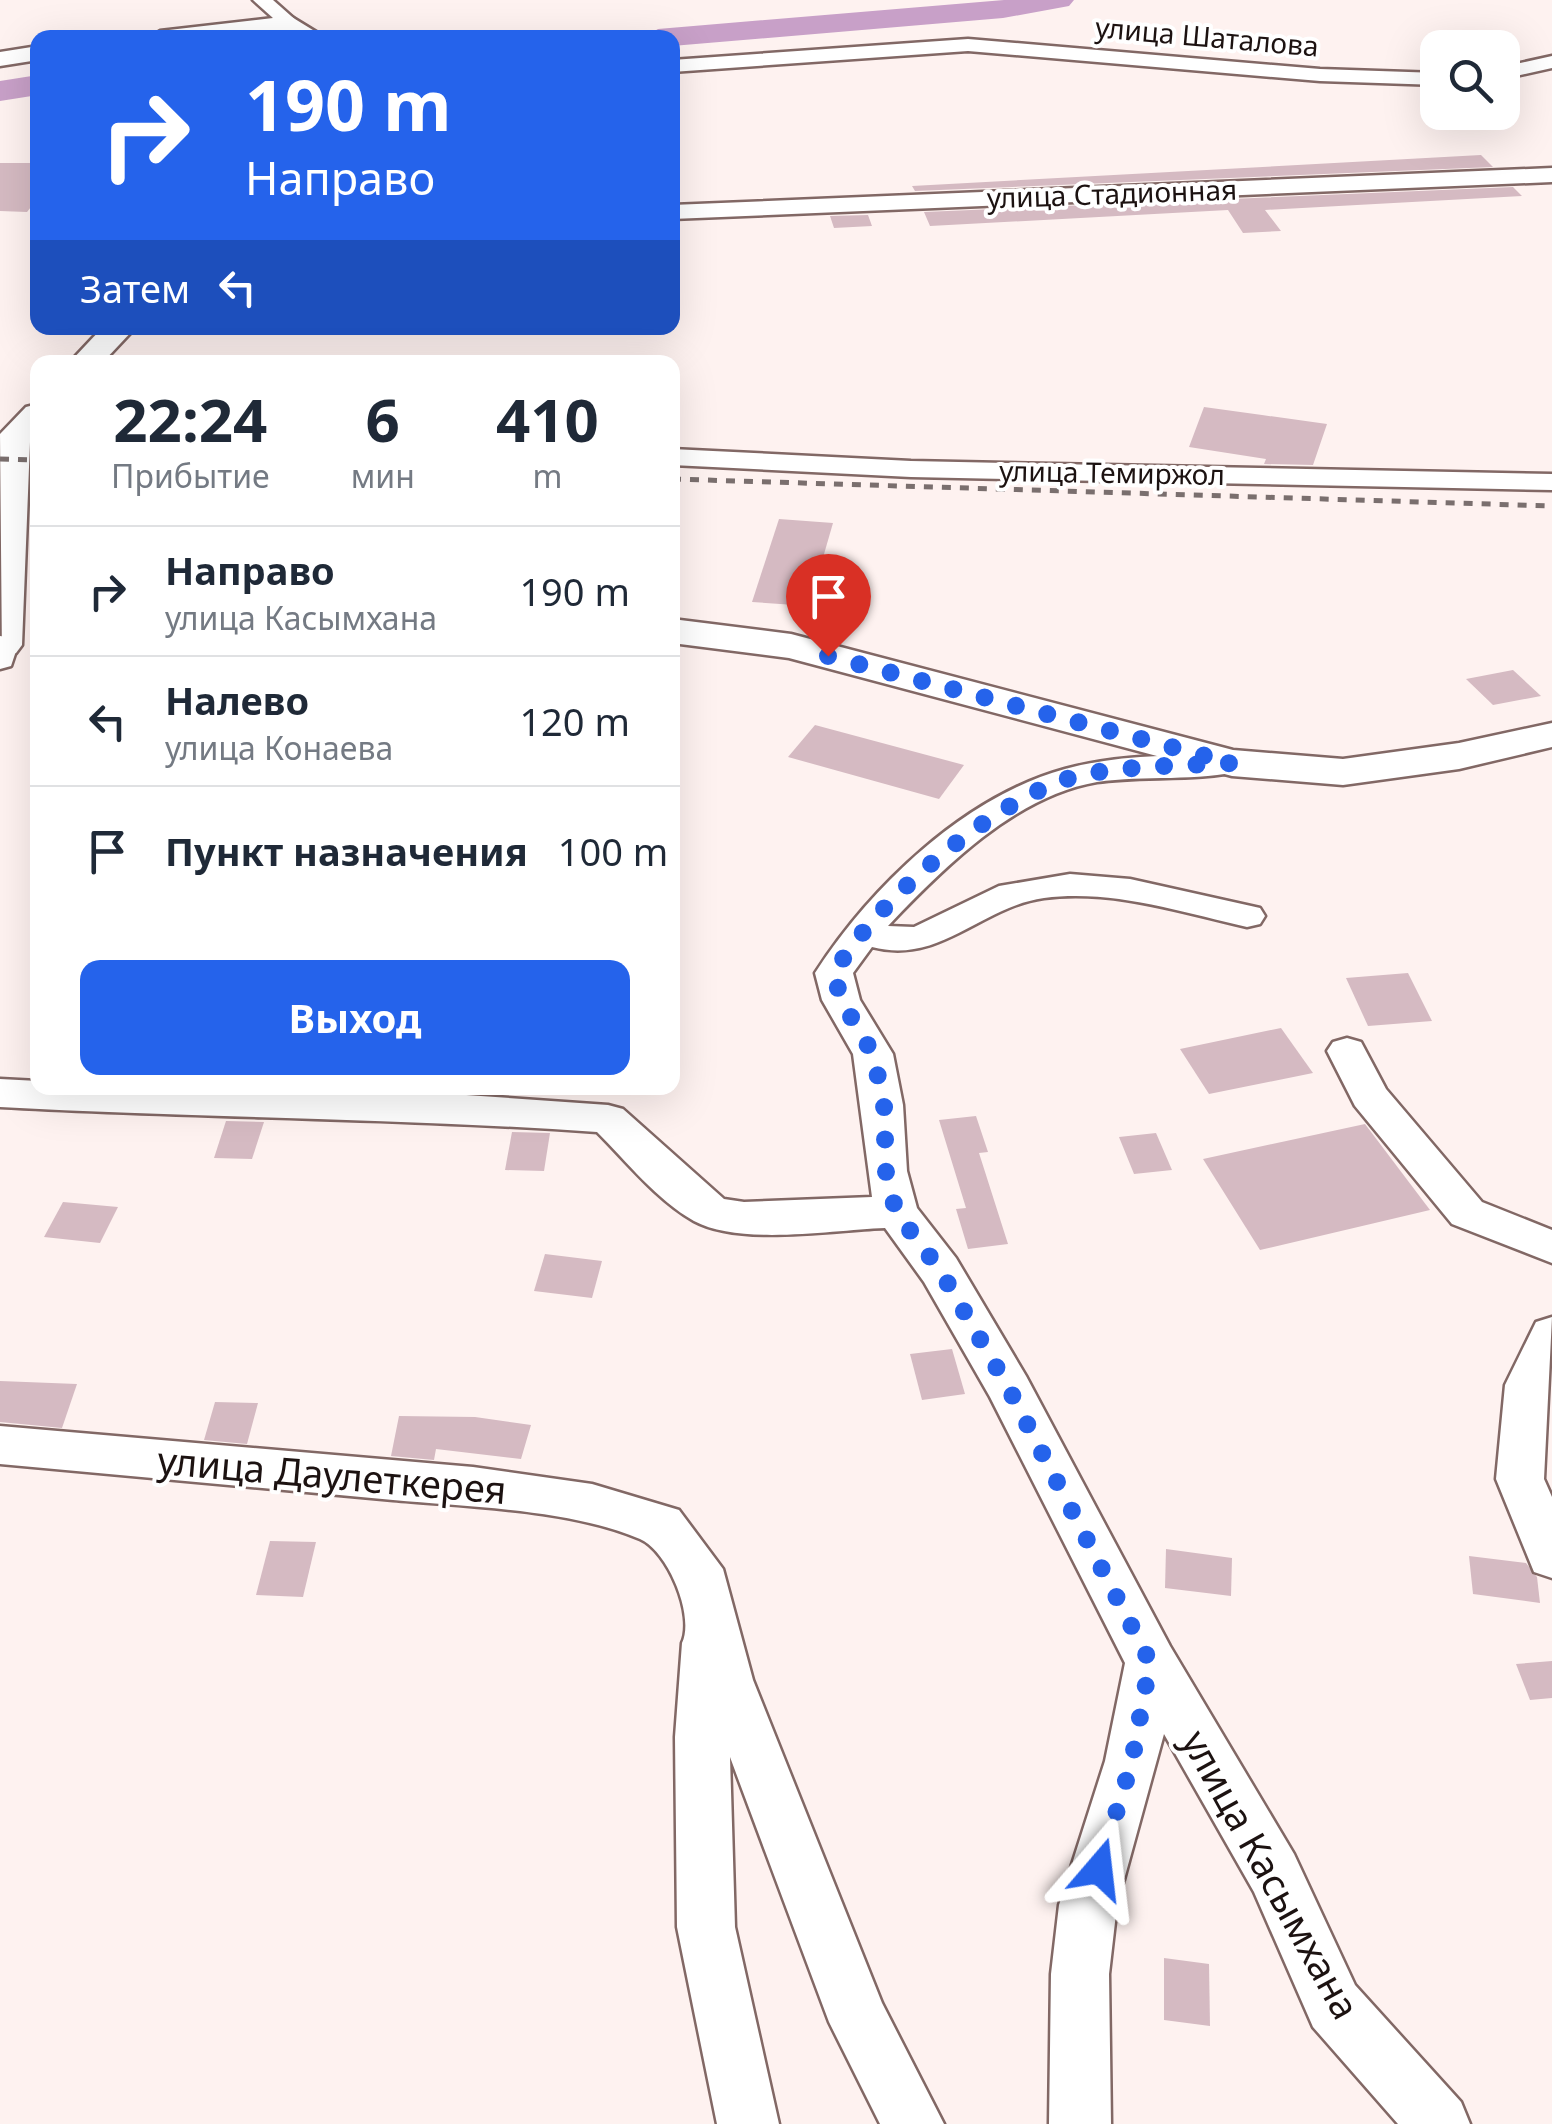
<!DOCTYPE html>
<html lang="ru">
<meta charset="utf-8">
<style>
:root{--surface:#fff;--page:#f6f6f7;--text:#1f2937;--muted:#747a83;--line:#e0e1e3;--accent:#2563eb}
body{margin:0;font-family:"Noto Sans",sans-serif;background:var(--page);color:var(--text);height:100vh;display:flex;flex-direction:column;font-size:38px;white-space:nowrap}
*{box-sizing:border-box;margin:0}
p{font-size:32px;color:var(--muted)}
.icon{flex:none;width:55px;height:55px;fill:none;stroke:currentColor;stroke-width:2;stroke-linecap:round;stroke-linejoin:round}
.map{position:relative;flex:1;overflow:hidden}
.drawer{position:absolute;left:30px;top:355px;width:650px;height:740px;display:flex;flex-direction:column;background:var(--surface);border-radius:20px;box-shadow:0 10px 40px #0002}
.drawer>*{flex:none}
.banner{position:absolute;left:30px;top:30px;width:650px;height:305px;border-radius:20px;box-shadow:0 10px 40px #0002;background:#2563eb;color:#fff;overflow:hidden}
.controls{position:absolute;left:1420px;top:30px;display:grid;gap:20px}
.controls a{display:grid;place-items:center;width:100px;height:100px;border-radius:20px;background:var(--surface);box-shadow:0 10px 40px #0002;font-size:50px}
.pin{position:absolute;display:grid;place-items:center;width:85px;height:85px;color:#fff;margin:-102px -42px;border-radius:50% 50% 50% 0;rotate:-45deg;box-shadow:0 0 10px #0007}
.pin .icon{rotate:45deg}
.me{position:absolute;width:110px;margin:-55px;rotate:17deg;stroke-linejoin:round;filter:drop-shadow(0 0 8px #0008)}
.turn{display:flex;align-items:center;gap:35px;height:210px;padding:0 50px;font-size:45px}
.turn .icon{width:130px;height:130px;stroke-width:2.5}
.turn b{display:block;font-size:70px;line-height:85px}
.then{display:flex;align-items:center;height:95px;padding:0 50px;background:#0003;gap:20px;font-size:38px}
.eta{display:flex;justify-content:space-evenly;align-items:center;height:170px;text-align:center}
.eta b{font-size:60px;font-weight:700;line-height:70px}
.action{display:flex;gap:20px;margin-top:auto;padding:20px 50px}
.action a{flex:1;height:115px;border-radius:20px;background:var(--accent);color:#fff;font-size:40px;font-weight:700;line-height:115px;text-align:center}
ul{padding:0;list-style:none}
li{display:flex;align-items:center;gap:30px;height:130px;padding:0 50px;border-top:2px solid var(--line)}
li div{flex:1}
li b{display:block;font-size:38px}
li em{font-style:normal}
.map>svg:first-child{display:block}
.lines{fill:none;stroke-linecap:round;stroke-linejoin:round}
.river{fill:#c8a0c8;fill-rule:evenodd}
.building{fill:#d5bac2}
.minor-casing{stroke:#826865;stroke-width:5}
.tertiary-casing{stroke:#826865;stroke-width:5}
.minor{fill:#fff;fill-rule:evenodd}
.tertiary{fill:#fff;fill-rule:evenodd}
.rail{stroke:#7a6f6e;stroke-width:5;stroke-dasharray:9 9;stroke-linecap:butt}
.route{stroke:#2563eb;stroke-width:18;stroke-dasharray:0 32.4}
.labels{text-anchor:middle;stroke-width:8;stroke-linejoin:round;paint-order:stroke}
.far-street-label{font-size:28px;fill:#1c1211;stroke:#fff}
.near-street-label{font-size:38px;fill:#1c1211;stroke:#fff}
</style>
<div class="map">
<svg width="1552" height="2124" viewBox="0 0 1552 2124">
<rect width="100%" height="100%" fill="#fef2f0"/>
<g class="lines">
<g class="river">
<path d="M1004,0H1074L1069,6L1003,18L672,46V38H643L658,29Z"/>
<path d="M38,75V95L0,101V81Z"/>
</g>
</g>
<g class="building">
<path d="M1481,155L1493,167L915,191L912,186Z"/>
<path d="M0,163H38V198L27,212L0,211Z"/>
<path d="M1513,187L1522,196L1265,210L1281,231L1243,233L1228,210L930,226L924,212Z"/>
<path d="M868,215L872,226L834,228L830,216Z"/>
<path d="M1204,407L1262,415L1327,424L1313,465L1264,464L1266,459L1189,447Z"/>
<path d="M779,519L833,523L809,606L752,602Z"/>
<path d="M1513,670L1541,696L1493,705L1466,679Z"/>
<path d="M815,725L964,765L939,799L788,757Z"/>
<path d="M1408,973L1432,1021L1368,1026L1346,978Z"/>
<path d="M1281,1028L1313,1073L1209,1094L1180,1049Z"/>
<path d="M976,1116L988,1152L979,1153L1008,1244L968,1249L956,1209L966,1208L939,1120Z"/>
<path d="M226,1121L264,1122L252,1159L214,1158Z"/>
<path d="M1365,1124L1430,1210L1260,1250L1203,1159Z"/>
<path d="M512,1132L550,1133L544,1171L505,1170Z"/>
<path d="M1156,1133L1172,1170L1134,1174L1119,1137Z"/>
<path d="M63,1202L118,1207L100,1243L44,1237Z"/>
<path d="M545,1254L602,1261L592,1298L534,1291Z"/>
<path d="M952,1349L965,1394L922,1400L910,1354Z"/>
<path d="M0,1381L77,1384L62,1428L0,1422Z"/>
<path d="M215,1402L258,1403L247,1444L204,1440Z"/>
<path d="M399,1416L475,1417L531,1425L521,1459L436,1449L434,1460L391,1456Z"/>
<path d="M270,1541L316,1542L303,1597L256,1595Z"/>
<path d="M1166,1549L1232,1558L1231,1596L1165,1588Z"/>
<path d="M1469,1556L1526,1563L1537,1577L1540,1603L1473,1594Z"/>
<path d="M1552,1661V1698L1530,1700L1516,1664Z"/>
<path d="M1164,1958L1209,1964L1210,2026L1164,2020Z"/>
</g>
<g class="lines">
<g class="minor-casing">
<g id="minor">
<path d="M253,0H273L299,23L283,27Z"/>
<path d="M968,39L1320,69L1438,73V85L1320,81L968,51L672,72V60Z"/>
<path d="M1552,56V68L1502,79V67Z"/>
<path d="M1552,168V182L672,219V205Z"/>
<path d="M672,449L911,461L1552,474V490L911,477L672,465Z"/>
<path d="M0,636L13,638L18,645L11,666L0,669Z"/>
<path d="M1232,753L1244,756L1249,763L1244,770C1197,782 1145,775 1097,782C1015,796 943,868 888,926L914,927L999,886L1070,874L1130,879L1260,908L1265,916L1260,924L1247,927C1181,912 1112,889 1044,898C980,907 940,965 872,947L853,973L860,1000L893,1054L903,1105L907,1171L917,1208L956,1258L1026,1376L1170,1646L1294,1854L1355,1985L1461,2102L1470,2124H1398L1313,2027L1254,1892L1164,1734L1117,1905L1109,1974L1111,2124H1049L1051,1974L1059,1905L1105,1761L1125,1663L990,1397L924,1282L885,1228C833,1230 740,1246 694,1221C657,1200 627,1162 597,1132C398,1118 199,1118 0,1107V1079L38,1081V1088L437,1093L608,1105L623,1109L724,1199L744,1202L872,1197L853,1054L822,1000L815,973C870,888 963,797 1065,769C1119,754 1176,756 1232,753Z"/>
<path d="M1347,1038L1361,1042L1386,1089L1482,1202L1552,1230V1263L1452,1224L1355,1106L1327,1051L1333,1042Z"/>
<path d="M1552,1317L1544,1479L1552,1497V1578L1534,1572L1496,1479L1505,1385L1536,1322Z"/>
<path d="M0,1426L473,1467L592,1484L679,1510L723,1569L753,1680L882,2003L944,2124H880L829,2022L730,1757L735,1927L779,2124H717L677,1927L675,1737L682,1643C695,1616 668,1551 640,1539C570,1509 469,1507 393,1500C262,1488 131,1476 0,1464Z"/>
</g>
</g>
<g class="tertiary-casing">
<g id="tertiary">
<path d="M290,16L326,38H298L286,30L225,38H149L160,31Z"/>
<path d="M38,46V60L0,66V52Z"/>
<path d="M102,328H135L103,362H70Z"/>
<path d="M38,404V434L30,442L22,645L16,653L2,657L0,434L26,407Z"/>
<path d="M672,619L791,634L1233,750L1343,759L1459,743L1552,723V747L1459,769L1343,785L1232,776L789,658L672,643Z"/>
</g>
</g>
<use href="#minor" class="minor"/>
<use href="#tertiary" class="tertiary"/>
<g class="rail">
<path d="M0,459L38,460"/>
<path d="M672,479L1552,506"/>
</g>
</g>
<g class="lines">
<path class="route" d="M828,656L1232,763C1184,766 1101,765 1058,782C981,812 875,903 834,973L841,1000L873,1054L884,1104L886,1172L896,1212L940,1270L1009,1389L1150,1662L1132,1761L1099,1869"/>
</g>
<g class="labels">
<g class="far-street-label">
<text transform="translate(1207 37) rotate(5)" y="10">улица Шаталова</text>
<text transform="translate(1112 194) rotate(-2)" y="10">улица Стадионная</text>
<text transform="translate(1112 473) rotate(1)" y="10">улица Темиржол</text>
</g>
<g class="near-street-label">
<text transform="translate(332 1476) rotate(5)" y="13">улица Даулеткерея</text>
<text transform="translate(1270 1875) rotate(61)" y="13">улица Касымхана</text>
</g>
</g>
</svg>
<div class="controls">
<a><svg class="icon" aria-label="search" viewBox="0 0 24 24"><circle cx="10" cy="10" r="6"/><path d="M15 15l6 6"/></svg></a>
</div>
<div class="pin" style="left:828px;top:656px;background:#d93025"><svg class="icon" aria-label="arrive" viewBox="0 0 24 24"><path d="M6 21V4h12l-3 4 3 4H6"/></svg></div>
<svg class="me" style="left:1099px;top:1869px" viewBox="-20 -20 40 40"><path d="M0-17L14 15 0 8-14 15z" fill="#2563eb" stroke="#fff" stroke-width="4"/></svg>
<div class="banner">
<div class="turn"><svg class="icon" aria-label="right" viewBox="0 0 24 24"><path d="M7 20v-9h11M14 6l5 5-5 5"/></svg><div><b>190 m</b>Направо</div></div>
<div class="then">Затем<svg class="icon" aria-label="left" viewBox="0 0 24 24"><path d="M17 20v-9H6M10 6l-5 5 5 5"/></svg></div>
</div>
<section class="drawer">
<div class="eta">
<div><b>22:24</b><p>Прибытие</p></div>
<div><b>6</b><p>мин</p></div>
<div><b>410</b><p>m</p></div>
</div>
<ul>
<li><svg class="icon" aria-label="right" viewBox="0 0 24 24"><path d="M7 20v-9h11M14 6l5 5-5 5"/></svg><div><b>Направо</b><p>улица Касымхана</p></div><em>190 m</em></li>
<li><svg class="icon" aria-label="left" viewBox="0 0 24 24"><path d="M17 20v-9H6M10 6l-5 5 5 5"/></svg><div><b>Налево</b><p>улица Конаева</p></div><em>120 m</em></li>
<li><svg class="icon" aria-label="arrive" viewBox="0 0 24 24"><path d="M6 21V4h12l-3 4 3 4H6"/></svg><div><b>Пункт назначения</b></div><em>100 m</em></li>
</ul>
<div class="action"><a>Выход</a></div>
</section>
</div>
